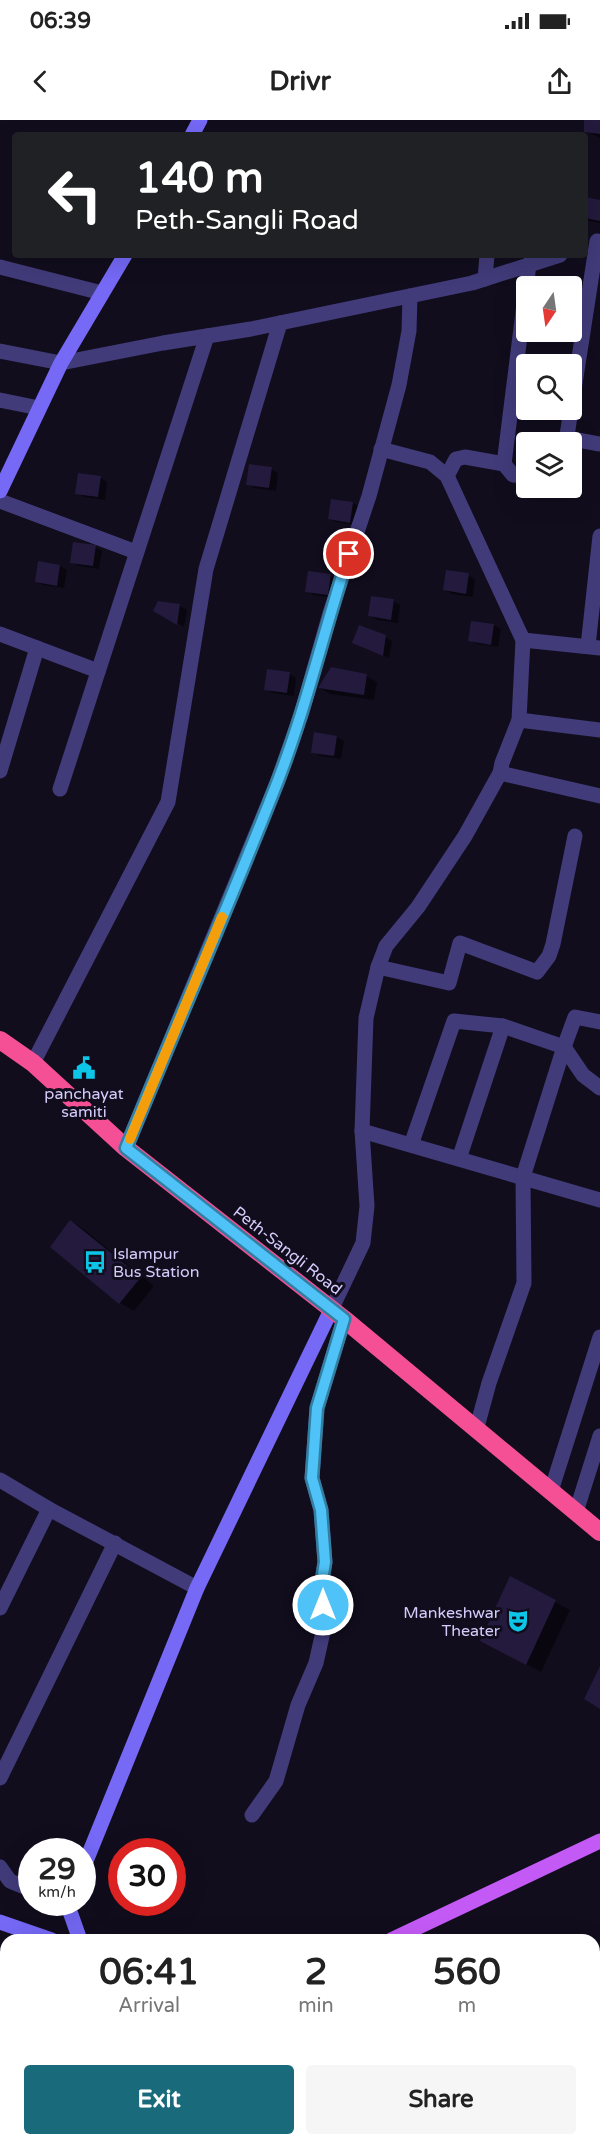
<!DOCTYPE html>
<style>
:root{--surface:#fff;--page:#f6f6f6;--text:#222;--muted:#767676;--accent:#196b7b}
body{margin:0;font-family:"Varela Round",sans-serif;background:var(--page);color:var(--text);height:100vh;display:flex;flex-direction:column;font-size:22px;white-space:nowrap}
*{box-sizing:border-box;margin:0}
p{font-size:20px;color:var(--muted)}
.icon{flex:none;width:33px;height:33px;fill:none;stroke:currentColor;stroke-width:2;stroke-linecap:round;stroke-linejoin:round}
.map{position:relative;flex:1;overflow:hidden}
.drawer{position:absolute;left:0px;top:1814px;width:600px;height:212px;display:flex;flex-direction:column;background:var(--surface);border-radius:18px 18px 0 0;box-shadow:0 6px 24px #0002}
.drawer>*{flex:none}
.banner{position:absolute;left:12px;top:12px;width:576px;height:126px;border-radius:6px;box-shadow:0 6px 24px #0002;background:#202124;color:#fff;overflow:hidden}
.needle{width:39px;rotate:193deg}
.tools{position:absolute;left:516px;top:156px;display:grid;gap:12px}
.tools a{display:grid;place-items:center;width:66px;height:66px;border-radius:6px;background:var(--surface);box-shadow:0 6px 24px #0002;font-size:30px}
.speed{position:absolute;left:18px;top:1718px;display:flex;gap:12px;font-size:30px;font-weight:700;text-align:center}
.speed>*{display:grid;place-content:center;width:78px;height:78px;border-radius:50%;background:var(--surface);box-shadow:0 6px 24px #0002;line-height:1}
.speed small{font-size:15px;font-weight:400}
.speed .limit{border:9px solid #d22;background:#fff;color:#111}
.pin{position:absolute;display:grid;place-items:center;width:51px;height:51px;color:#fff;margin:-26px;border:3px solid #fff;border-radius:50%;box-shadow:0 2px 6px #0007}
.me{position:absolute;width:66px;margin:-33px;rotate:0deg;stroke-linejoin:round;filter:drop-shadow(0 0 4px #0008)}
.turn{display:flex;align-items:center;gap:21px;height:126px;padding:0 24px;font-size:27px}
.turn .icon{width:78px;height:78px;stroke-width:2.5}
.turn b{display:block;font-size:42px;line-height:51px}
.eta{display:flex;justify-content:space-evenly;align-items:center;height:102px;text-align:center}
.eta b{font-size:36px;font-weight:700;line-height:42px}
.action{display:flex;gap:12px;margin-top:auto;padding:12px 24px}
.action a{flex:1;height:69px;border-radius:6px;background:var(--accent);color:#fff;font-size:24px;font-weight:700;line-height:69px;text-align:center}
.action a+a{background:var(--page);color:var(--text)}
.status{display:flex;justify-content:space-between;align-items:center;height:42px;padding:0 30px;background:var(--surface);direction:ltr}
.status svg{height:16px;fill:currentColor}
header{display:flex;justify-content:space-between;align-items:center;height:78px;padding:0 24px;background:var(--surface);font-size:27px;font-weight:700}
.map>svg:first-child{display:block}
.shadow{fill:#0007}
.building{fill:#231a3d}
.lines{fill:none;stroke-linecap:round;stroke-linejoin:round}
.street{stroke:#413b7a;stroke-width:15}
.secondary{stroke:#7569f6;stroke-width:15}
.primary{stroke:#c45af6;stroke-width:15}
.highway{stroke:#f54f95;stroke-width:18}
.route-casing{stroke:#337fa1;stroke-width:15}
.route{stroke:#4fc3f7;stroke-width:10}
.slow{stroke:#f59e0b;stroke-width:10}
.labels{text-anchor:middle;stroke-width:6;stroke-linejoin:round;paint-order:stroke}
.poi-label{font-size:16px;fill:#d5ccfc;stroke:#110d1d}
.street-label{font-size:16px;fill:#d5ccfc;stroke:#110d1d}
</style>
<div class="status"><b>06:39</b><svg viewBox="0 0 49 12"><path d="M0 12V9h3v3zM5 12V6h3v6zM10 12V3h3v9zM15 12V0h3v12zM26 1h20v11H26zM47 4h2v5h-2z"/></svg></div>
<header><svg class="icon" aria-label="back" viewBox="0 0 24 24"><path d="M15 5l-7 7 7 7"/></svg>Drivr<svg class="icon" aria-label="share" viewBox="0 0 24 24"><path d="M12 15V3M7 8l5-5 5 5M5 13v7h14v-7"/></svg></header>
<div class="map">
<svg width="600" height="2024" viewBox="0 0 600 2024">
<rect width="100%" height="100%" fill="#110d1d"/>
<g class="shadow">
<path d="M586,0H600V18L586,11Z"/>
<path d="M585,79L600,81V103L585,100Z"/>
<path d="M271,349L278,353L276,371L255,368L248,364Z"/>
<path d="M101,358L107,362L105,380L84,377L77,373Z"/>
<path d="M332,380L353,383L360,387L357,405L336,402L329,398Z"/>
<path d="M95,427L102,431L99,449L78,446L72,442Z"/>
<path d="M39,443L60,446L67,450L64,468L43,465L36,461Z"/>
<path d="M468,455L475,459L473,477L452,474L445,470Z"/>
<path d="M330,456L337,460L334,478L313,475L307,471Z"/>
<path d="M393,481L400,485L398,503L377,500L370,496Z"/>
<path d="M159,483L180,486L187,490L184,507L155,490Z"/>
<path d="M494,505L501,509L498,527L477,524L470,520Z"/>
<path d="M385,517L392,521L389,538L361,527Z"/>
<path d="M290,554L296,558L294,576L273,573L266,569Z"/>
<path d="M366,556L377,562L374,580L330,574L320,568Z"/>
<path d="M337,617L344,621L341,639L320,636L313,632Z"/>
<path d="M71,1101L85,1110L154,1166L134,1191L120,1183Z"/>
<path d="M511,1458L570,1490L541,1552L496,1528Z"/>
</g>
<g class="building">
<path d="M584,0H600V14L584,12Z"/>
<path d="M585,77L600,80V101L585,98Z"/>
<path d="M249,344L272,347L269,368L246,365Z"/>
<path d="M78,353L101,356L98,377L75,374Z"/>
<path d="M331,379L353,382L350,403L328,399Z"/>
<path d="M73,422L96,425L93,446L70,443Z"/>
<path d="M38,441L60,445L57,466L35,462Z"/>
<path d="M446,450L469,453L466,474L443,470Z"/>
<path d="M308,451L331,454L328,475L305,472Z"/>
<path d="M371,476L394,479L391,500L368,496Z"/>
<path d="M158,481L180,484L177,505L153,491Z"/>
<path d="M471,501L494,504L491,525L468,521Z"/>
<path d="M359,505L386,515L383,536L352,523Z"/>
<path d="M331,547L367,554L364,575L318,568Z"/>
<path d="M267,549L290,552L287,573L264,570Z"/>
<path d="M314,612L337,616L334,636L311,633Z"/>
<path d="M70,1100L141,1157L119,1184L50,1127Z"/>
<path d="M510,1456L556,1480L526,1545L480,1521Z"/>
<path d="M600,1546V1589L584,1579Z"/>
</g>
<g class="lines">
<g class="street">
<path d="M0,147L102,173"/>
<path d="M485,159L487,135"/>
<path d="M0,231L61,243L163,223L251,209L472,163L560,135"/>
<path d="M0,280L39,288"/>
<path d="M567,318L600,324"/>
<path d="M566,322L597,121"/>
<path d="M504,344L529,144"/>
<path d="M447,356L456,339L465,337L504,344L513,355L526,356"/>
<path d="M0,381L136,432"/>
<path d="M0,514L98,551"/>
<path d="M523,520L600,528"/>
<path d="M588,526L600,416"/>
<path d="M519,600L600,610"/>
<path d="M0,651L37,528"/>
<path d="M500,653L600,676"/>
<path d="M60,669L207,216"/>
<path d="M378,847L449,863L460,823L537,852L549,836L553,824L575,716"/>
<path d="M33,943L168,682L206,449L280,203"/>
<path d="M362,1011L600,1080"/>
<path d="M411,1025L454,901L503,906L564,927L583,955L600,968"/>
<path d="M126,1028L277,663L301,595L330,493L369,376L399,265L409,211L410,176"/>
<path d="M459,1039L503,906"/>
<path d="M332,1188L363,1123L367,1086L362,1011L366,898L378,847L386,826L418,787L465,716L500,653L502,643L519,600L523,520L447,356L430,342L381,329"/>
<path d="M477,1307L489,1263L524,1163L523,1057L564,927L575,897L600,902"/>
<path d="M0,1360L49,1389L197,1468"/>
<path d="M551,1371L600,1217"/>
<path d="M576,1392L600,1316"/>
<path d="M0,1488L49,1389"/>
<path d="M0,1658L115,1423"/>
<path d="M252,1695L276,1661L298,1585L316,1543L325,1503L321,1467L325,1442L321,1390L312,1358L317,1288L344,1199"/>
<path d="M0,1747L10,1761L32,1770"/>
<path d="M359,2019L382,2024"/>
<path d="M188,2024L190,2019"/>
<path d="M236,2024L237,2019"/>
<path d="M324,2024L325,2019"/>
</g>
<g class="secondary">
<path d="M192,15L200,0"/>
<path d="M0,371L61,243L125,135"/>
<path d="M82,1751L197,1468L332,1188"/>
<path d="M70,1782L68,1786L80,1820"/>
<path d="M0,1802L52,1820"/>
<path d="M594,1931L600,1932"/>
<path d="M0,1949L6,1944"/>
</g>
<path class="primary" d="M391,1820L600,1721"/>
<path class="highway" d="M0,920L33,943L126,1028L344,1199L600,1412"/>
</g>
<g class="lines">
<g class="route-casing">
<path id="route" d="M323,1485L321,1467L325,1442L321,1390L312,1358L317,1288L344,1199L126,1028C176,906 229,786 277,663C306,589 324,510 349,434"/>
</g>
<use href="#route" class="route"/>
<path class="slow" d="M130,1019L222,797"/>
</g>
<defs>
<g id="civic-bare" transform="scale(1.8)"><path d="M-.6-6.5H3V-4.5H.6V-3L4-1V1h2V6H-6V1h2V-1L-.6-3ZM-1.2 2.5V6h2.4V2.5Z" fill="#0dc5e7" stroke="#110d1d" stroke-width="2.5" paint-order="stroke"/></g>
<g id="bus-bare" transform="scale(1.8)"><path d="M-5-6H5V4H4V6H2V4H-2V6H-4V4H-5ZM-3.5-4V0h7V-4ZM-3.5 1.2v1.5H-2V1.2ZM2 1.2v1.5H3.5V1.2Z" fill="#0dc5e7" stroke="#110d1d" stroke-width="2.5" paint-order="stroke"/></g>
<g id="theatre-bare" transform="scale(1.8)"><path d="M-5-5.5Q0-4 5-5.5V0Q5 5 0 6Q-5 5-5 0ZM-3.3-2.5H-1v1.5H-3.3ZM1-2.5H3.3v1.5H1ZM-2.8 1Q0 5.5 2.8 1Z" fill="#0dc5e7" stroke="#110d1d" stroke-width="2.5" paint-order="stroke"/></g>
</defs>
<g fill-rule="evenodd">
<use href="#civic-bare" x="84" y="948"/>
<use href="#bus-bare" x="95" y="1142"/>
<use href="#theatre-bare" x="518" y="1501"/>
</g>
<g class="labels">
<g class="poi-label">
<text x="84" y="979">panchayat<tspan x="84" dy="18">samiti</tspan></text>
<text x="113" y="1139" text-anchor="start">Islampur<tspan x="113" dy="18">Bus Station</tspan></text>
<text x="500" y="1498" text-anchor="end">Mankeshwar<tspan x="500" dy="18">Theater</tspan></text>
</g>
<g class="street-label">
<text transform="translate(288 1130) rotate(38)" y="6">Peth-Sangli Road</text>
</g>
</g>
</svg>
<div class="tools">
<a><svg class="needle" viewBox="-14 -14 28 28"><path d="M0-13l5 13h-10z" fill="#e53935"/><path d="M0 13l5-13h-10z" fill="#767676"/></svg></a>
<a><svg class="icon" aria-label="search" viewBox="0 0 24 24"><circle cx="10" cy="10" r="6"/><path d="M15 15l6 6"/></svg></a>
<a><svg class="icon" aria-label="layers" viewBox="0 0 24 24"><path d="M12 4l9 5-9 5-9-5zM3 14l9 5 9-5"/></svg></a>
</div>
<div class="speed"><div>29<small>km/h</small></div><div class="limit">30</div></div>
<div class="pin" style="left:349px;top:434px;background:#d93025"><svg class="icon" aria-label="arrive" viewBox="0 0 24 24"><path d="M6 21V4h12l-3 4 3 4H6"/></svg></div>
<svg class="me" style="left:323px;top:1485px" viewBox="-20 -20 40 40"><circle r="17" fill="#4fc3f7" stroke="#fff" stroke-width="3"/><path d="M0-11L8 9 0 5-8 9z" fill="#fff"/></svg>
<div class="banner">
<div class="turn"><svg class="icon" aria-label="left" viewBox="0 0 24 24"><path d="M17 20v-9H6M10 6l-5 5 5 5"/></svg><div><b>140 m</b>Peth-Sangli Road</div></div>
</div>
<section class="drawer">
<div class="eta">
<div><b>06:41</b><p>Arrival</p></div>
<div><b>2</b><p>min</p></div>
<div><b>560</b><p>m</p></div>
</div>
<div class="action"><a>Exit</a><a>Share</a></div>
</section>
</div>
